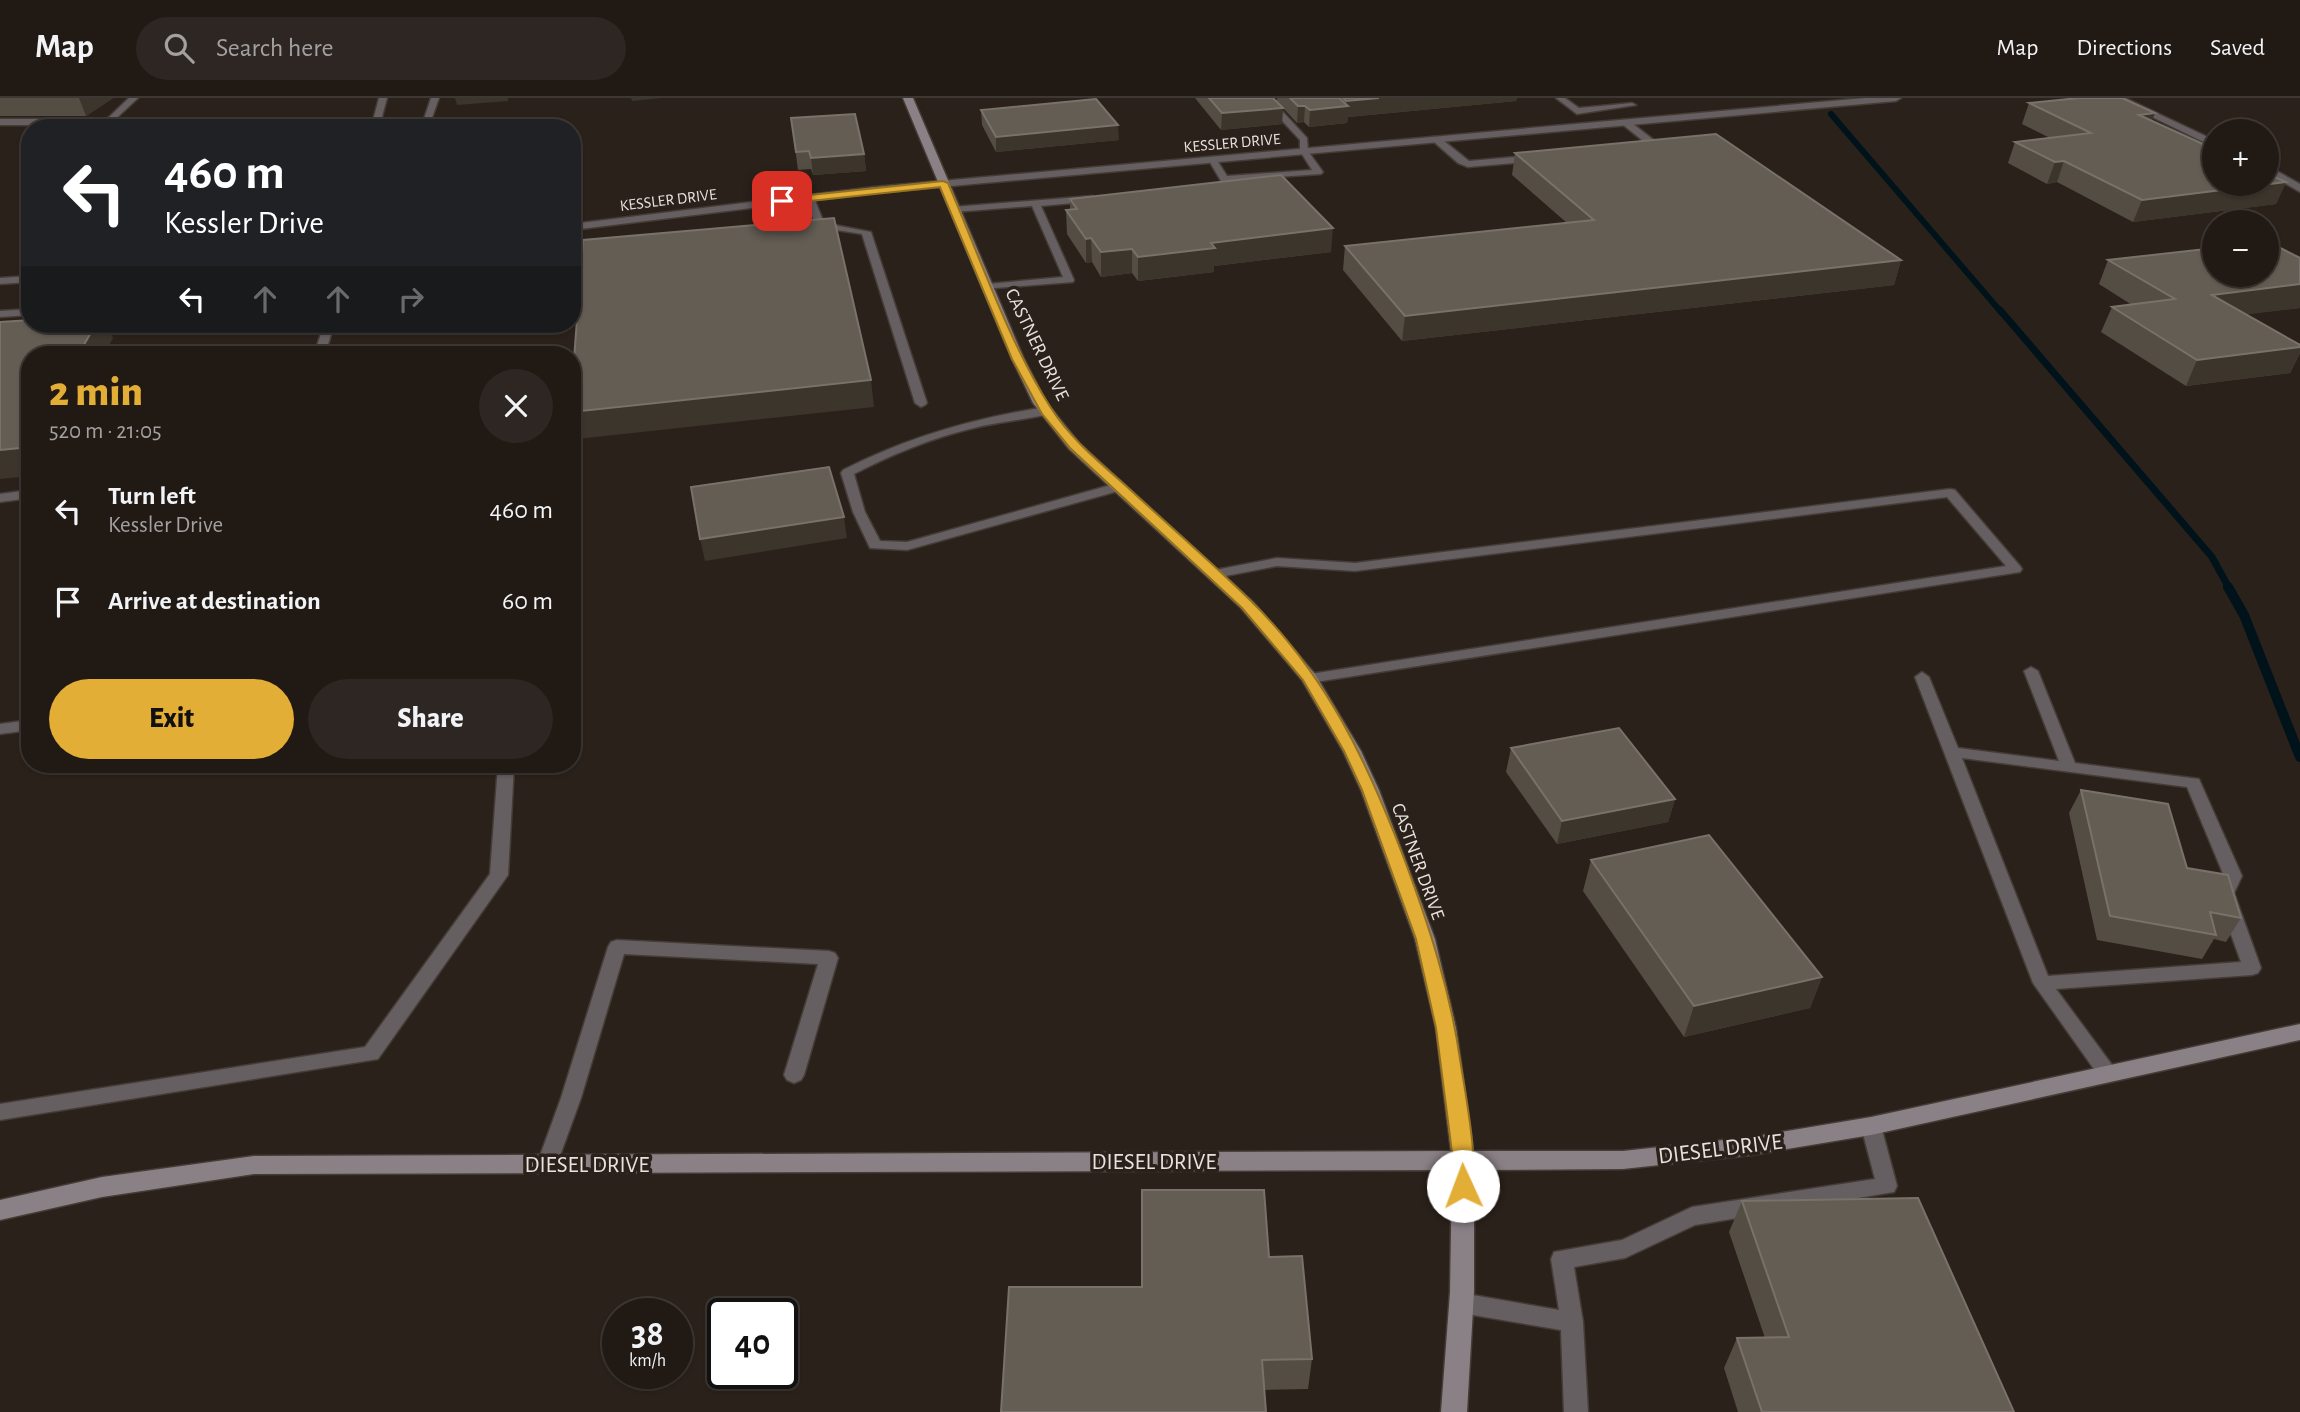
<!DOCTYPE html>
<meta charset="utf-8">
<style>
:root{--surface:#201914;--page:#2d2622;--text:#f1f3f6;--muted:#a2a0a0;--line:#3d3834;--accent:#e3ae35}
body{margin:0;font-family:"Alegreya Sans",sans-serif;background:var(--page);color:var(--text);height:100vh;display:flex;flex-direction:column;font-size:26px;white-space:nowrap}
*{box-sizing:border-box;margin:0}
p{font-size:23px;color:var(--muted)}
.icon{flex:none;width:38px;height:38px;fill:none;stroke:currentColor;stroke-width:2;stroke-linecap:round;stroke-linejoin:round}
.map{position:relative;flex:1;overflow:hidden}
.side{position:absolute;left:21px;top:248px;width:560px;height:427px;display:flex;flex-direction:column;background:var(--surface);border-radius:28px;box-shadow:0 2px 5px #0004,0 0 0 2px var(--line)}
.side>*{flex:none}
.guide{position:absolute;left:21px;top:21px;width:560px;height:214px;border-radius:28px;box-shadow:0 2px 5px #0004,0 0 0 2px var(--line);background:#202124;color:#fff;overflow:hidden}
.fabs{position:absolute;left:2202px;top:21px;display:grid;gap:14px}
.fabs a{display:grid;place-items:center;width:77px;height:77px;border-radius:50%;background:var(--surface);box-shadow:0 2px 5px #0004,0 0 0 2px var(--line);font-size:35px}
.speed{position:absolute;left:602px;top:1200px;display:flex;gap:14px;font-size:35px;font-weight:700;text-align:center}
.speed>*{display:grid;place-content:center;width:91px;height:91px;border-radius:50%;background:var(--surface);box-shadow:0 2px 5px #0004,0 0 0 2px var(--line);line-height:1}
.speed small{font-size:18px;font-weight:400}
.speed .limit{border:4px solid #111;border-radius:10px;background:#fff;color:#111}
.pin{position:absolute;display:grid;place-items:center;width:60px;height:60px;color:#fff;margin:-30px;border-radius:14px;box-shadow:0 4px 10px #0006}
.me{position:absolute;width:77px;margin:-38px;rotate:358deg;stroke-linejoin:round;filter:drop-shadow(0 0 5px #0008)}
.turn{display:flex;align-items:center;gap:24px;height:147px;padding:0 28px;font-size:32px}
.turn .icon{width:91px;height:91px;stroke-width:2.5}
.turn b{display:block;font-size:49px;line-height:60px}
.lanes{display:flex;align-items:center;height:66px;padding:0 28px;background:#0003;justify-content:center;gap:35px;direction:ltr}
.lanes .off{opacity:.35}
.round{display:grid;place-items:center;flex:none;width:74px;height:74px;border-radius:37px;background:var(--page)}
.headline{display:flex;align-items:center;justify-content:space-between;height:119px;padding:0 28px}
h1{font-size:42px;font-weight:800;line-height:52px;color:var(--accent)}
.cta{display:flex;gap:14px;margin-top:auto;padding:14px 28px}
.cta a{flex:1;height:80px;border-radius:42px;background:var(--accent);color:#111;font-size:28px;font-weight:800;line-height:80px;text-align:center}
.cta a+a{background:var(--page);color:var(--text)}
ul{padding:0;list-style:none}
li{display:flex;align-items:center;gap:21px;height:91px;padding:0 28px}
li div{flex:1}
li b{display:block;font-size:26px}
li em{font-style:normal}
header{display:flex;align-items:center;gap:42px;box-sizing:border-box;height:98px;padding:0 35px;background:var(--surface);border-bottom:2px solid var(--line)}
header strong{font-size:33px}
nav{display:flex;gap:38px;margin-inline-start:auto;font-size:24px}
.search{width:490px;height:63px;background:var(--page);display:flex;align-items:center;gap:18px;box-sizing:border-box;padding:0 24px;border-radius:38px;color:var(--muted);font-size:26px}
.map>svg:first-child{display:block}
.lines{fill:none;stroke-linecap:round;stroke-linejoin:round}
.stream-far2{stroke:#00121a;stroke-width:6}
.stream-far1{stroke:#00121a;stroke-width:7}
.stream{stroke:#00121a;stroke-width:10}
.lane-casing{stroke:#453c36;stroke-width:3}
.street-casing{stroke:#453c36;stroke-width:3}
.secondary-casing{stroke:#453c36;stroke-width:3}
.lane{fill:#655f62;fill-rule:evenodd}
.street{fill:#655f62;fill-rule:evenodd}
.secondary{fill:#8a8186;fill-rule:evenodd}
.wall{fill:#534d44}
.shaded-wall{fill:#3c352c}
.building{fill:#635d54;stroke:#78726a;stroke-width:2}
.route{fill:#e3ae35;stroke:#947122;stroke-width:2}
.labels{text-anchor:middle;stroke-width:7;stroke-linejoin:round;paint-order:stroke}
.far-street-label{font-size:16px;fill:#e8e1dd;stroke:#2b211b}
.street-label{font-size:19px;fill:#e8e1dd;stroke:#2b211b}
.near-street-label{font-size:23px;fill:#e8e1dd;stroke:#2b211b}
</style>
<header>
<strong>Map</strong>
<div class="search"><svg class="icon" aria-label="search" viewBox="0 0 24 24"><circle cx="10" cy="10" r="6"/><path d="M15 15l6 6"/></svg>Search here</div>
<nav><a>Map</a><a>Directions</a><a>Saved</a></nav>
</header>
<div class="map">
<svg width="2300" height="1314" viewBox="0 0 2300 1314">
<rect width="100%" height="100%" fill="#2b211b"/>
<g class="lines">
<path class="stream-far2" d="M1831,16L2001,214"/>
<path class="stream-far1" d="M2000,212L2212,459L2229,490"/>
<path class="stream" d="M2228,489L2244,517L2300,659"/>
<g class="lane-casing">
<g id="lane">
<path d="M129,0H138L109,27H0V21H107Z"/>
<path d="M379,0H387L380,26L423,24L431,0H439L429,28L371,30Z"/>
<path d="M1261,0H1270L1307,40L1308,53L1323,74L1321,76L1221,83L1208,61L1209,59H1215L1227,78L1312,72L1300,53V42Z"/>
<path d="M1556,0H1565L1579,10L1632,5L1636,7L1577,16Z"/>
<path d="M1622,22H1628L1655,43L1653,51L1636,52V48L1647,46L1622,26Z"/>
<path d="M1433,39H1439L1469,63L1536,57L1540,60L1536,63L1468,69L1458,65L1433,43Z"/>
<path d="M809,97L814,100L824,125L871,134L927,305L925,307L921,309L915,305L862,136L817,129L804,100Z"/>
<path d="M1092,98L1097,101L1095,103L1041,108L1074,182L1073,184L983,191L982,189L987,186L1063,179L1032,108L955,114L952,113V109Z"/>
<path d="M30,178V184L0,186V180Z"/>
<path d="M30,211V217L0,219V213Z"/>
<path d="M324,226H334L325,257H314Z"/>
<path d="M1046,309L1052,313L1050,316C1024,322 996,324 970,331C929,341 891,357 854,376L865,414L880,443L907,444L1118,385L1122,386V392L907,452L870,450L853,414L841,375L843,372C908,339 974,320 1046,309Z"/>
<path d="M1950,391L1955,392L2020,468L2022,471L2020,474L1309,585L1302,580L1304,577L2006,468L1947,399L1355,473L1277,468L1215,480L1208,476L1215,472L1277,460L1355,465Z"/>
<path d="M30,392V400L0,404V396Z"/>
<path d="M2031,569L2038,573L2075,665L2199,681L2242,778L2234,795L2261,870L2258,875L2252,877L2056,891L2115,971L2118,976L2115,981L2108,984L2101,981L2033,885L1915,579L1922,574L1929,579L1958,650L2059,663L2024,573ZM1962,660L2187,689L2224,778L2216,795L2241,864L2048,878Z"/>
<path d="M30,622V632L0,636V626Z"/>
<path d="M498,667H514L508,777L378,961L0,1022V1006L365,949L490,776Z"/>
<path d="M617,842L829,853L835,855L838,860L804,977L801,982L794,985L787,982L784,977L818,866L624,856L581,1000L557,1066L554,1072L547,1075L540,1072L537,1066L561,1000L608,849L611,844Z"/>
<path d="M1871,1020L1878,1022L1881,1028L1897,1088L1894,1094L1695,1127L1625,1160L1574,1169L1583,1224L1588,1314H1564L1561,1232L1461,1215L1453,1212L1450,1205L1453,1198L1461,1195L1559,1212L1551,1161L1554,1154L1622,1142L1692,1109L1875,1081L1861,1028L1864,1022Z"/>
</g>
</g>
<g class="street-casing">
<g id="street">
<path d="M1865,0H1901L1896,3L874,95L572,132V126L874,89Z"/>
<path d="M2113,0H2125L2214,42V49Z"/>
<path d="M2266,67L2300,86V94L2266,74Z"/>
</g>
</g>
<g class="secondary-casing">
<path id="secondary" d="M903,0H913L1024,261L1046,304L1079,345L1253,504L1315,576L1361,653L1379,692L1435,841L1456,930L1473,1053H1623L1751,1039L1871,1019L2300,926V942L1871,1037L1751,1057L1623,1071L1474,1072V1194L1467,1314H1441L1450,1194L1452,1072L254,1076L102,1099L0,1122V1102L102,1079L254,1058L1451,1053L1436,930L1415,841L1361,692L1343,653L1302,582L1241,510L1069,351L1033,305L1012,261Z"/>
</g>
<use href="#lane" class="lane"/>
<use href="#street" class="street"/>
<use href="#secondary" class="secondary"/>
</g>
<g class="wall">
<path d="M0,0H113L86,18H0Z"/>
<path d="M1195,0H1273L1277,3V0H1517L1516,3L1348,19L1347,25L1309,29L1304,24L1297,25L1283,10L1282,26L1221,32Z"/>
<path d="M2029,5L2152,23L2286,84L2276,106L2133,124L2057,84L2047,86L2008,65L2015,44L2050,40L2022,26Z"/>
<path d="M981,12L1119,42L996,54L982,27Z"/>
<path d="M791,20L864,56L866,73L813,77L811,71L798,72Z"/>
<path d="M1515,55L1901,162L1894,187L1402,243L1343,172L1345,148L1567,125L1512,77Z"/>
<path d="M1070,101L1331,154L1214,168V174L1138,183L1132,175L1101,179L1092,164L1086,165L1067,136L1066,112H1070Z"/>
<path d="M2300,160V210L2246,216L2300,247V255L2290,275L2186,288L2101,234L2112,209L2132,207L2099,186L2108,162Z"/>
<path d="M1511,650L1675,701L1668,724L1557,746L1506,674Z"/>
<path d="M2081,692L2187,770L2241,820L2226,844L2214,841L2202,861L2097,842L2069,715Z"/>
<path d="M1591,762L1822,879L1810,910L1684,939L1583,793Z"/>
<path d="M1742,1103L2014,1314H1738L1724,1270L1737,1240H1765L1729,1134Z"/>
<path d="M1269,1159L1312,1261L1308,1291L1264,1292L1142,1189Z"/>
</g>
<g class="shaded-wall">
<path d="M79,0H113L86,18Z"/>
<path d="M455,0H508V3L457,7Z"/>
<path d="M631,0H661L632,3Z"/>
<path d="M1379,0H1517L1516,3L1348,19L1347,25L1309,29L1310,12L1346,9V3Z"/>
<path d="M1298,8H1305L1304,24L1297,25Z"/>
<path d="M1283,10L1282,26L1221,32L1222,15Z"/>
<path d="M2155,15L2147,36L2139,17Z"/>
<path d="M1118,27L1119,42L996,54V39Z"/>
<path d="M864,56L866,73L813,77L811,60Z"/>
<path d="M2064,63L2057,84L2047,86L2055,64Z"/>
<path d="M2286,84L2276,106L2133,124L2142,102Z"/>
<path d="M1333,130L1331,154L1214,168V174L1138,183V159L1211,145Z"/>
<path d="M1091,140L1092,164L1086,165V141Z"/>
<path d="M1132,151V175L1101,179V154Z"/>
<path d="M1901,162L1894,187L1402,243L1405,218Z"/>
<path d="M2300,186V210L2201,222L2212,197Z"/>
<path d="M96,226H107L113,240L104,257H78Z"/>
<path d="M2300,249V255L2290,275L2186,288L2197,262Z"/>
<path d="M871,282L874,309L577,341L572,322V314Z"/>
<path d="M30,331V378L0,381V352Z"/>
<path d="M844,419L847,440L705,463L700,441Z"/>
<path d="M1675,701L1668,724L1557,746L1562,723Z"/>
<path d="M1822,879L1810,910L1684,939L1694,908Z"/>
</g>
<g class="building">
<path d="M1209,0H1273L1283,10L1222,15Z"/>
<path d="M1290,0H1339L1348,8L1310,12L1305,8H1298Z"/>
<path d="M1343,0H1379L1346,3Z"/>
<path d="M2079,0H2122L2155,15L2139,17L2214,51V86H2266V75L2286,84L2142,102L2064,63L2055,64L2015,44L2091,35L2029,5Z"/>
<path d="M1096,1L1118,27L996,39L981,12Z"/>
<path d="M855,16L864,56L811,60L809,53L796,54L791,20Z"/>
<path d="M1716,36L1901,162L1405,218L1345,148L1594,122L1515,55Z"/>
<path d="M1281,77L1333,130L1211,145L1215,150L1138,159L1132,151L1101,154L1091,140L1086,141L1066,112L1077,111L1070,101Z"/>
<path d="M834,120L871,282L572,314V288L583,142Z"/>
<path d="M2266,144H2269L2300,160V186L2212,197L2300,247V249L2197,262L2112,209L2175,201L2108,162L2214,150V177H2266Z"/>
<path d="M30,222V226H96L78,257H30V331L20,350L0,352V224Z"/>
<path d="M829,369L844,419L700,441L691,389Z"/>
<path d="M1619,630L1675,701L1562,723L1511,650Z"/>
<path d="M2081,692L2168,706L2187,770L2228,777L2241,820L2210,814L2216,837L2110,818Z"/>
<path d="M1709,737L1822,879L1694,908L1591,762Z"/>
<path d="M1142,1092H1264L1269,1159L1302,1158L1312,1261L1262,1262L1266,1314H1001L1009,1189H1142Z"/>
<path d="M1918,1100L2014,1314H1762L1737,1240L1789,1239L1742,1103Z"/>
</g>
<path class="route" d="M943,83L948,85C979,157 1009,245 1051,310C1070,340 1098,363 1124,386C1166,425 1209,462 1250,502C1326,576 1368,665 1405,763C1429,828 1450,892 1460,961C1464,989 1481,1072 1470,1095L1463,1097L1456,1095L1453,1088V1062L1436,930L1416,841L1362,692L1344,653L1303,582L1242,510L1070,350L1042,316L1012,261L940,89L782,106L778,103L782,100Z"/>
<g class="labels">
<g class="far-street-label">
<text transform="translate(1232 44) rotate(-5)" y="6">KESSLER DRIVE</text>
<text transform="translate(668 101) rotate(-7)" y="6">KESSLER DRIVE</text>
</g>
<g class="street-label">
<text transform="translate(1038 246) rotate(64)" y="7">CASTNER DRIVE</text>
<text transform="translate(1419 763) rotate(70)" y="7">CASTNER DRIVE</text>
</g>
<g class="near-street-label">
<text transform="translate(1720 1050) rotate(-7)" y="8">DIESEL DRIVE</text>
<text x="1154" y="1071">DIESEL DRIVE</text>
<text x="587" y="1074">DIESEL DRIVE</text>
</g>
</g>
</svg>
<div class="fabs">
<a>+</a>
<a>−</a>
</div>
<div class="speed"><div>38<small>km/h</small></div><div class="limit">40</div></div>
<div class="pin" style="left:782px;top:103px;background:#d93025"><svg class="icon" aria-label="arrive" viewBox="0 0 24 24"><path d="M6 21V4h12l-3 4 3 4H6"/></svg></div>
<svg class="me" style="left:1463px;top:1088px" viewBox="-20 -20 40 40"><circle r="19" fill="#fff"/><path d="M0-13L10 11 0 6-10 11z" fill="#e3ae35"/></svg>
<div class="guide">
<div class="turn"><svg class="icon" aria-label="left" viewBox="0 0 24 24"><path d="M17 20v-9H6M10 6l-5 5 5 5"/></svg><div><b>460 m</b>Kessler Drive</div></div>
<div class="lanes"><svg class="icon" aria-label="left" viewBox="0 0 24 24"><path d="M17 20v-9H6M10 6l-5 5 5 5"/></svg><svg class="icon off" aria-label="ahead" viewBox="0 0 24 24"><path d="M12 20V5M6 11l6-6 6 6"/></svg><svg class="icon off" aria-label="ahead" viewBox="0 0 24 24"><path d="M12 20V5M6 11l6-6 6 6"/></svg><svg class="icon off" aria-label="right" viewBox="0 0 24 24"><path d="M7 20v-9h11M14 6l5 5-5 5"/></svg></div>
</div>
<section class="side">
<div class="headline"><div><h1>2 min</h1><p>520 m · 21:05</p></div><a class="round"><svg class="icon" aria-label="close" viewBox="0 0 24 24"><path d="M6 6l12 12M18 6L6 18"/></svg></a></div>
<ul>
<li><svg class="icon" aria-label="left" viewBox="0 0 24 24"><path d="M17 20v-9H6M10 6l-5 5 5 5"/></svg><div><b>Turn left</b><p>Kessler Drive</p></div><em>460 m</em></li>
<li><svg class="icon" aria-label="arrive" viewBox="0 0 24 24"><path d="M6 21V4h12l-3 4 3 4H6"/></svg><div><b>Arrive at destination</b></div><em>60 m</em></li>
</ul>
<div class="cta"><a>Exit</a><a>Share</a></div>
</section>
</div>
